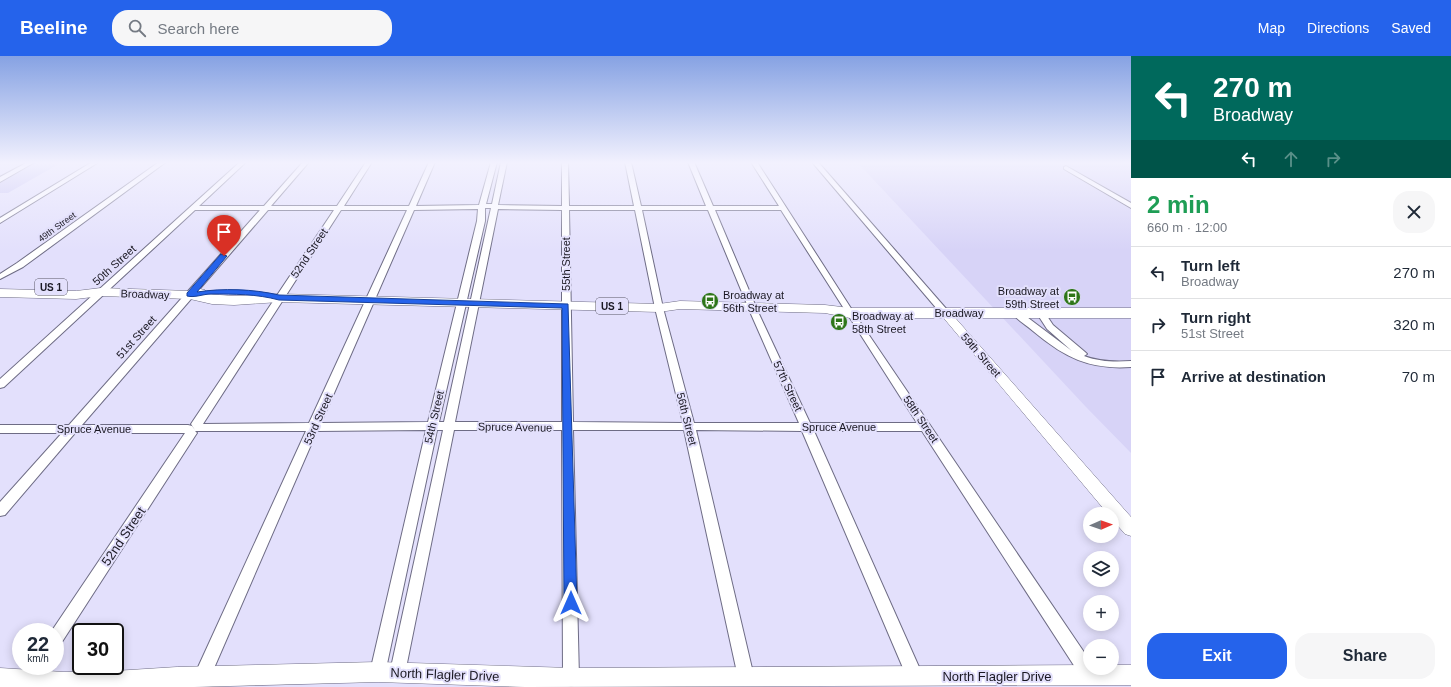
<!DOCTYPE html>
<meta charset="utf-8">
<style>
:root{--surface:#fff;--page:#f6f6f7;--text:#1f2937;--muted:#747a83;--line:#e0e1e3;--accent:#2563eb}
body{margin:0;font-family:Helvetica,sans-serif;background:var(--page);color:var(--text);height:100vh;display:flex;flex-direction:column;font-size:15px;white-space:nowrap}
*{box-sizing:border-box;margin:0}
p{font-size:13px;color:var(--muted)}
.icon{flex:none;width:22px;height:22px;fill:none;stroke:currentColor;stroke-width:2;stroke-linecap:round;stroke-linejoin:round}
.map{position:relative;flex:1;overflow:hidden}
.panel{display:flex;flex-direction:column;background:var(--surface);width:320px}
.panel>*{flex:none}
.top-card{background:#00695c;color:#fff;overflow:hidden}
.needle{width:26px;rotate:88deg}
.controls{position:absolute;left:1083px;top:451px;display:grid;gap:8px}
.controls a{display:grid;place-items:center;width:36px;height:36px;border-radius:50%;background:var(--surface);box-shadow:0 2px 10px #0003;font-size:20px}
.speed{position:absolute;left:12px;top:567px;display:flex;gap:8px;font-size:20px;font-weight:700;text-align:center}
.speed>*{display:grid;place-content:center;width:52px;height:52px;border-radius:50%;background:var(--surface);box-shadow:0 2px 10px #0003;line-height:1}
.speed small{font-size:10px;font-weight:400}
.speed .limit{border:2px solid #111;border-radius:6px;background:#fff;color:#111}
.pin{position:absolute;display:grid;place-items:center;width:34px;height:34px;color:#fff;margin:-41px -17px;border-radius:50% 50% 50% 0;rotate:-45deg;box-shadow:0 0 4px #0007}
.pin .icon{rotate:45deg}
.me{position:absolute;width:44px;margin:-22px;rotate:0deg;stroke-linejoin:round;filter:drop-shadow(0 0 3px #0008)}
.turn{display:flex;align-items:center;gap:14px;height:84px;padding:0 16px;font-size:18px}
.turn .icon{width:52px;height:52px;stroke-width:2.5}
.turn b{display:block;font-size:28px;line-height:34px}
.lanes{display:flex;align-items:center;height:38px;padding:0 16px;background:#0003;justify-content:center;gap:20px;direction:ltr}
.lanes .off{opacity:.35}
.round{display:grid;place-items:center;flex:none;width:42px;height:42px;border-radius:16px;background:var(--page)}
.headline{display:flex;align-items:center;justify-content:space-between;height:68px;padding:0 16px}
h1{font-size:24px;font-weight:700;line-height:30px;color:#1e9e55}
.primary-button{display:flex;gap:8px;margin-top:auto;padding:8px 16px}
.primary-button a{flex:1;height:46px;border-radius:16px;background:var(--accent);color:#fff;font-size:16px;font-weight:700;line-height:46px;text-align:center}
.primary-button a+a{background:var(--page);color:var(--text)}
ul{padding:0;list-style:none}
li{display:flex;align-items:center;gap:12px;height:52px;padding:0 16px;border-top:1px solid var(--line)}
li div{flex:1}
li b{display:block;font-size:15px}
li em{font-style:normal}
header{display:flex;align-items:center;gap:24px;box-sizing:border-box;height:56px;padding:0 20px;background:var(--accent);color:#fff}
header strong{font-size:19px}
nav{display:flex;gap:22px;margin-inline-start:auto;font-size:14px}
.search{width:280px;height:36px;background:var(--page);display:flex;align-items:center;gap:10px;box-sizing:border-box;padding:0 14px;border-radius:16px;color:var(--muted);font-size:15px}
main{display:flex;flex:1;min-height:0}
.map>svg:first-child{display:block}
.built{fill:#d7d3f7}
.green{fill:#cbc7f4}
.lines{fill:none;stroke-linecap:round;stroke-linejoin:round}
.minor-casing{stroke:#6e6c85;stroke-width:2}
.tertiary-casing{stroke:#6e6c85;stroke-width:1}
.primary-casing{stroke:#6e6c85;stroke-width:1}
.minor{fill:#fff;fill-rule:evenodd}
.tertiary{fill:#fff;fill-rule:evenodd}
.primary{fill:#fff;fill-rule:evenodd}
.route{fill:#2563eb;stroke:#184099}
.labels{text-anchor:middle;stroke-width:4;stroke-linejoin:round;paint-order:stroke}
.far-street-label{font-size:9px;fill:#1a1822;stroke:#e3e0fc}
.shield{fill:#e3e0fc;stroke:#565463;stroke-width:1}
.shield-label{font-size:10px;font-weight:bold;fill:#1a1822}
.street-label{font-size:11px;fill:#1a1822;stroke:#e3e0fc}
.poi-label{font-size:11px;fill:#1a1822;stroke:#e3e0fc;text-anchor:start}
.near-street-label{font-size:13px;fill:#1a1822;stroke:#e3e0fc}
</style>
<header>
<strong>Beeline</strong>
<div class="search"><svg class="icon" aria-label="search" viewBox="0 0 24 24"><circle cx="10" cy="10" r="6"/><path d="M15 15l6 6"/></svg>Search here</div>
<nav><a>Map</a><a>Directions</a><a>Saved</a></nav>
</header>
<main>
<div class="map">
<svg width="1131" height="631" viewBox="0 0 1131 631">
<rect width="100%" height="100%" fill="#e3e0fc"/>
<path class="built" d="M857,106H1131V397L1086,351Z"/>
<path class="green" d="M37,106H62L8,137H0V126Z"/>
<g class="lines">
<g class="minor-casing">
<g id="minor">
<path d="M28,106H35L0,126V121Z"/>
<path d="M92,106H99L0,167V162Z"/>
<path d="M159,106H166L23,211L0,223V218L17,207Z"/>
<path d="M240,106H246L199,150H264L303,106H309L271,150H337L366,106H372L344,150H409L429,106H435L416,150L479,149L491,106H497L486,148H492L501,106H507L498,149L562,150V106H568L569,150H634L625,106H631L641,150H706L688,106H694L713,150H779L751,106H757L854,257L1090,605V612L1096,613L1098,619L1096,625L1090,627L1084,625L922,375H814L923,620L921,626L915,628L909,626L802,375L696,374L754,621L752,627L746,629L740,627L738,621L684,374H573L579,622L577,628L571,630L565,628L563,622L562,374H454L404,622L398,624L392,622L390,616L443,374H437L384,622L378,624L372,622L370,616L426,374L317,375L208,626L202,628L196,626L194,620L306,375H195L197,377L195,380L60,589L55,591V576H51L185,377H75L5,459L0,460V446L62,377H0V369H69L260,154H195L4,331L0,332V323ZM485,152H491L444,366H439L485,165ZM478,153L477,165L428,366L321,367L414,154ZM498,153L562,154V366H455ZM268,154H334L193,365L191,368L195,374L192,370L188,369H82ZM341,154H407L309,367L203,368ZM569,154H635L655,252L683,367L573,366ZM642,154H708L751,258L799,367H694L663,252ZM715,154H781L917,367H810L759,258Z"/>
<path d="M812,106H818L949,256L950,258L949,260H943Z"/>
<path d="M1066,110L1131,147V152L1064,113V111Z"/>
<path d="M1040,253L1043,254L1053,269L1085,296L1087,298L1084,300C1100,306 1115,306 1131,305V311C1089,314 1064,301 1033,275C1026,269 1017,264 1012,257L1013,255H1019L1072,295L1047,273L1036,256Z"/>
<path d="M28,610H45L35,629L29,631L23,629L21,623Z"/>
</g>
</g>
<g class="tertiary-casing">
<g id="tertiary">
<path d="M946,255L950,256L1131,461V480L1125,478L1112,463V458H1108L942,260L940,258L942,256Z"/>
<path d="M378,606L571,612L1090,609V612H1112V609H1131V629L525,631L378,626L194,631H0V612L64,616L114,615L177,611Z"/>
</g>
</g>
<g class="primary-casing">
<path id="primary" d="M101,232L190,235L200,233L205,234L206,238L234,240L279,238L659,248L680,245L825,249L850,252H1131V262H850L825,257L680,253L659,256L279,246L234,249L212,248L190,243L101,240L76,243L0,241V233L76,235Z"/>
</g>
<use href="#minor" class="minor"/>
<use href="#tertiary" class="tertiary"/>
<use href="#primary" class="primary"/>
</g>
<linearGradient id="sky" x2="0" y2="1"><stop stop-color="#86a2e3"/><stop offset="0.55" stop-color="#f2f1fe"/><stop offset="1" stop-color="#f2f1fe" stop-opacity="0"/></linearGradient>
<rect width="1131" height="194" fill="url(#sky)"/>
<path class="route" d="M221,198L227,200L197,236C223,232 253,233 279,239L568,248L577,547L575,551L571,553L566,551L564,547L562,252L279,244C257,238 234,238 211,238C203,238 195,242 187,240V237Z"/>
<defs>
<g id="bus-disc" transform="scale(0.9)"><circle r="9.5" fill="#2e7619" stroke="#e3e0fc"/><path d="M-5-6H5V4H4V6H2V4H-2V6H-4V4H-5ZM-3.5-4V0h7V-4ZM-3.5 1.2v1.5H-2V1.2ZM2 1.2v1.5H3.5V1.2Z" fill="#fff"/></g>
</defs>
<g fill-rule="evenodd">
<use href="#bus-disc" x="1072" y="241"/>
<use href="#bus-disc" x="710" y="245"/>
<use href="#bus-disc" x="839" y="266"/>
</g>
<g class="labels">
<g class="far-street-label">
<text transform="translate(57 171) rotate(-36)" y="3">49th Street</text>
</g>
<g class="shield">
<rect x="35" y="223" width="32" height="16" rx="3"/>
<rect x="596" y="242" width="32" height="16" rx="3"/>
</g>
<g class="shield-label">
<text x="51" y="235">US 1</text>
<text x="612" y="254">US 1</text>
</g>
<g class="street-label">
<text transform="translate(309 197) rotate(-56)" y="4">52nd Street</text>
<text transform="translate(566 208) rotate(-90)" y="4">55th Street</text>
<text transform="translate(114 209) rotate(-42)" y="4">50th Street</text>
<text transform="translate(145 238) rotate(2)" y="4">Broadway</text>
<text x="959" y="261">Broadway</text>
<text transform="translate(136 281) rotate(-48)" y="4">51st Street</text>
<text transform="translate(981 299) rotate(49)" y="4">59th Street</text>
<text transform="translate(788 330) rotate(65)" y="4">57th Street</text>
<text transform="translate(434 361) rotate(-77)" y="4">54th Street</text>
<text transform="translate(318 363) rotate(-66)" y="4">53rd Street</text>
<text transform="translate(687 363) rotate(76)" y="4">56th Street</text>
<text transform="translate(921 363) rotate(56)" y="4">58th Street</text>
<text transform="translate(515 371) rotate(1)" y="4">Spruce Avenue</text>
<text x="839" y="375">Spruce Avenue</text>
<text x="94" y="377">Spruce Avenue</text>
</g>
<g class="poi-label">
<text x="1059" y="239" text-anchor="end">Broadway at<tspan x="1059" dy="13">59th Street</tspan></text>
<text x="723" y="243">Broadway at<tspan x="723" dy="13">56th Street</tspan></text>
<text x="852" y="264">Broadway at<tspan x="852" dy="13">58th Street</tspan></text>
</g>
<g class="near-street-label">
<text transform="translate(123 480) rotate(-56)" y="5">52nd Street</text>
<text transform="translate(445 618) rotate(2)" y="5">North Flagler Drive</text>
<text x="997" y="625">North Flagler Drive</text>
</g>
</g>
</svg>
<div class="controls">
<a><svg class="needle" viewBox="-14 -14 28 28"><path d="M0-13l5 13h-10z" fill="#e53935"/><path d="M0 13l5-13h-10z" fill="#747a83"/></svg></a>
<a><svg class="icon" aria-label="layers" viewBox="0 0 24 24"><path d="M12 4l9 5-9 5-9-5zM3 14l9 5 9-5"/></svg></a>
<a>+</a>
<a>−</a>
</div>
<div class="speed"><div>22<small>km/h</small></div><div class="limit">30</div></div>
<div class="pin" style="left:224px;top:200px;background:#d93025"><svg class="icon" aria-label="arrive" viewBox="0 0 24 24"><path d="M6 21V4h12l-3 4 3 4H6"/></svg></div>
<svg class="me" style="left:571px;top:547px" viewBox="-20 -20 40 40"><path d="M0-17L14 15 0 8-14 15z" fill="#2563eb" stroke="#fff" stroke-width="4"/></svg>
</div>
<section class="panel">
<div class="top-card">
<div class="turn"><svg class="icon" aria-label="left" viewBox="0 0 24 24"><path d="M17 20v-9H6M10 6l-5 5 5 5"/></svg><div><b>270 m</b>Broadway</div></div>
<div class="lanes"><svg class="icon" aria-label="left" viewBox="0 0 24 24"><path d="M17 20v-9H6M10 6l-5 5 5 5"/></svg><svg class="icon off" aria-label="ahead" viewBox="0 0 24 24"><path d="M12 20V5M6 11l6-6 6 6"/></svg><svg class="icon off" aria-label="right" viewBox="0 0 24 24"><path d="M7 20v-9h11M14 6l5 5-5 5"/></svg></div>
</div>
<div class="headline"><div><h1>2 min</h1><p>660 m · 12:00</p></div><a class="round"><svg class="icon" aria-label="close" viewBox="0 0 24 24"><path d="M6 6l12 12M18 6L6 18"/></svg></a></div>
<ul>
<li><svg class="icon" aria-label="left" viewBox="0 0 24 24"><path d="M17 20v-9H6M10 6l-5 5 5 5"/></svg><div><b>Turn left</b><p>Broadway</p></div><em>270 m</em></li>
<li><svg class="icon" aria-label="right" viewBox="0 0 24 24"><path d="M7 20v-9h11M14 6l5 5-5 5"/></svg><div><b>Turn right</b><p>51st Street</p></div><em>320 m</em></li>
<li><svg class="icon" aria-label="arrive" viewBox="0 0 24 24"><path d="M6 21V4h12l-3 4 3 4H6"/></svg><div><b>Arrive at destination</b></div><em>70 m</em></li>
</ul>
<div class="primary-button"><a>Exit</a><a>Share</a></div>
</section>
</main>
